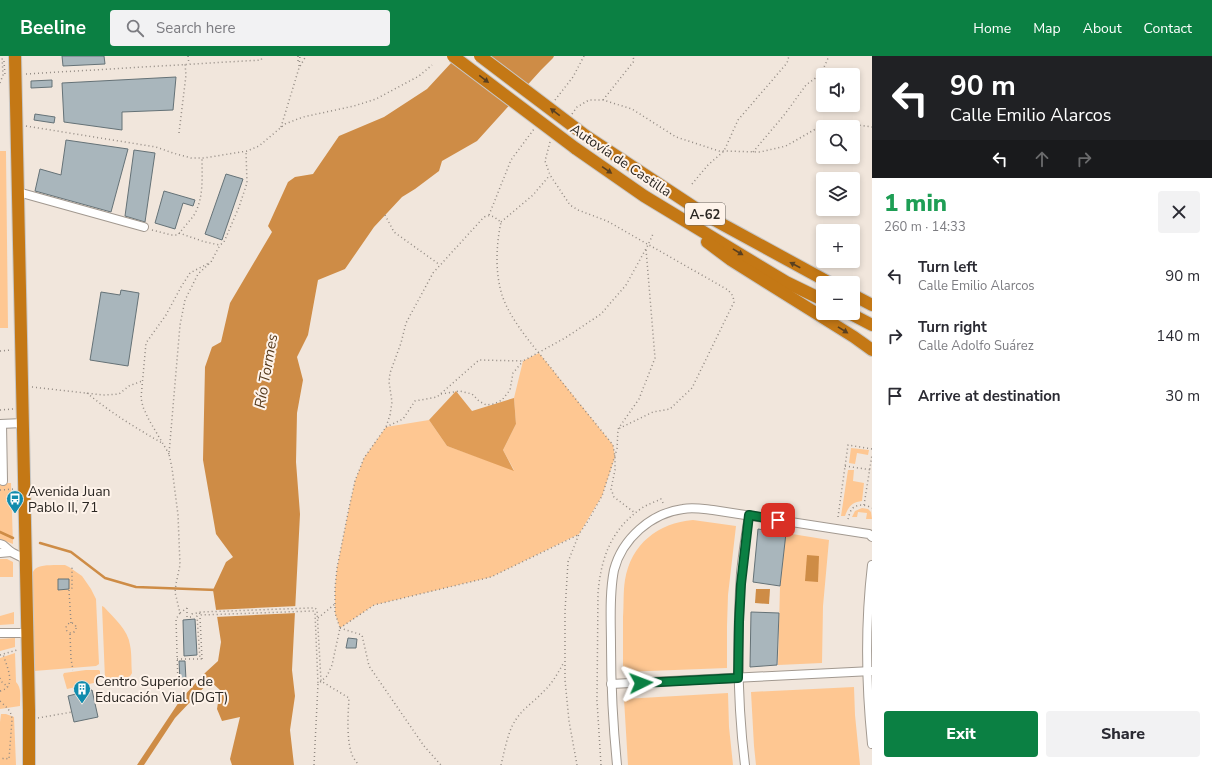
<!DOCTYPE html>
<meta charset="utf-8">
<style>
:root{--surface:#fff;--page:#f2f2f3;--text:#2b2b33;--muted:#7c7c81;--accent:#0b8043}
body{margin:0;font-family:"Nunito Sans",sans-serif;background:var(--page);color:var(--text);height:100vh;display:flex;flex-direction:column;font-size:15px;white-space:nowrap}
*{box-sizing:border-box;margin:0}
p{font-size:13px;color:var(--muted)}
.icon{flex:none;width:22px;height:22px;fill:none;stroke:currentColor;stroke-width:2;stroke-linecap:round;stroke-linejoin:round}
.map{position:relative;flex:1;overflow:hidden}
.panel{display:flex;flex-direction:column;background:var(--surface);width:340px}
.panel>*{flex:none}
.guide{background:#202124;color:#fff;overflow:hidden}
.tools{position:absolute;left:816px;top:12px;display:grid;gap:8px}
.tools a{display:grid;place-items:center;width:44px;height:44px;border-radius:4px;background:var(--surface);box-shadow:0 2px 6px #0003;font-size:20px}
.pin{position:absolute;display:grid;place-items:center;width:34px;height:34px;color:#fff;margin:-17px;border-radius:8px;box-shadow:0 2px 6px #0006}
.me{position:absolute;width:44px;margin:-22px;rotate:87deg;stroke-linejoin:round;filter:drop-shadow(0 0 3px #0008)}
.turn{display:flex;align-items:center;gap:14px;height:84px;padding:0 12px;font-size:18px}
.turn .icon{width:52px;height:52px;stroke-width:2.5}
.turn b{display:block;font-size:28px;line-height:34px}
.lanes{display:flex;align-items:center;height:38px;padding:0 12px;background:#0003;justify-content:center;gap:20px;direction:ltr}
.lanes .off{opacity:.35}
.round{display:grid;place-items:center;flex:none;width:42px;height:42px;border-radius:4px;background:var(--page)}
.headline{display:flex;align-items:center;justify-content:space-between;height:68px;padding:0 12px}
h1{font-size:24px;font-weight:800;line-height:30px;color:#1e9e55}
.cta{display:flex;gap:8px;margin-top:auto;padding:8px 12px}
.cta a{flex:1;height:46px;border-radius:4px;background:var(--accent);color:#fff;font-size:16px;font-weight:800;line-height:46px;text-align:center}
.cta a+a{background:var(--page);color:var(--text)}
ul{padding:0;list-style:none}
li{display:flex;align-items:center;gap:12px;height:60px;padding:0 12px}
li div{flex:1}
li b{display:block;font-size:15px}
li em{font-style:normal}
header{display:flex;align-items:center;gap:24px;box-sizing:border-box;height:56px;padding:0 20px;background:var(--accent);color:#fff}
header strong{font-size:19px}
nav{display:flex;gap:22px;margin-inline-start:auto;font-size:14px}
.search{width:280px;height:36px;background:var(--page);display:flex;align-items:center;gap:10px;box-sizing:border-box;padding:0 14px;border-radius:4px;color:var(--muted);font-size:15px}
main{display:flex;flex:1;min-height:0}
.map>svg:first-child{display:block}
.green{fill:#fec792}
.forest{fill:#e09d57}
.water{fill:#ce8c46}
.pier{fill:#f1e6dc}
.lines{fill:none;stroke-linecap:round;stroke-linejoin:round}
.stream{stroke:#ce8c46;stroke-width:2.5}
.building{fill:#a9b6bc;stroke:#657277}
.minor-casing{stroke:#a29990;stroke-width:10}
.highway-casing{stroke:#c8c7c6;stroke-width:14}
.path{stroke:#928a83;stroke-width:1.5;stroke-dasharray:1 3;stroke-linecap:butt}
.minor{stroke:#fff;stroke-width:8}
.highway{stroke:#c47815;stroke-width:12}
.highway-bridge-casing{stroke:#c8c7c6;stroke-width:14;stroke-linecap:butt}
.highway-bridge{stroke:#c47815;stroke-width:12}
.oneway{fill:#593f1f}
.route-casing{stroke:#07532c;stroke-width:10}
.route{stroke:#0b8043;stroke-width:7}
.labels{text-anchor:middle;stroke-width:4;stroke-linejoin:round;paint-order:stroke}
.shield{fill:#fef3ea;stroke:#6a645f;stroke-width:1}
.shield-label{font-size:13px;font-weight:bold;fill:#2b2723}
.street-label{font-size:14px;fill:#2b2723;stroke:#fef3ea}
.poi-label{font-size:14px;fill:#2b2723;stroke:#fef3ea;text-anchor:start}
.water-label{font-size:15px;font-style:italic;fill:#563a1c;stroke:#fef3ea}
</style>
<header>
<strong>Beeline</strong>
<div class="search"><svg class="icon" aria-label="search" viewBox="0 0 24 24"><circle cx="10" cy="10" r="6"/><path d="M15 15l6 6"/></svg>Search here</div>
<nav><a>Home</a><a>Map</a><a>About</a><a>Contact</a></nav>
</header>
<main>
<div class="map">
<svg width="872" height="709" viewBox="0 0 872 709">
<rect width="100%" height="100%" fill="#f1e6dc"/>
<g class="green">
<path d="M0,95H6V97L8,272H0Z"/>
<path d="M539,297L613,389L615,401L602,440L579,478L491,521L374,549L340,572L335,557V532L337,512L349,452L355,425L364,402L386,371L429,364L447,390L514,414L503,394L516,368L514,342L523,305Z"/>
<path d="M851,392L869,394L868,399L857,397L855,408L849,407Z"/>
<path d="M848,414H854L853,425L864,427L862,445C852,446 848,451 845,460H841Z"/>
<path d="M0,427H11L13,488L0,483Z"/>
<path d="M862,452L868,453L871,456L872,463H866L867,457L858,456L857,461H852L855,455Z"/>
<path d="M693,464L736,470L728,539L727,570V612L623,616C623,598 623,580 623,561C624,549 623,536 625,524C631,488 658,467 693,464Z"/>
<path d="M786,477L829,484L823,550L822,607L778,609L780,530Z"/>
<path d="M0,503H7L13,506V521H0Z"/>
<path d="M65,509L69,511L82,520L91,533L96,543L99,608L96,610L34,615L32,523C32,520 32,516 35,513C39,508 58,509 65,509Z"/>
<path d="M102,550L104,551C114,562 128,574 130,589C132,598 131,608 132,617C128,626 116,625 108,626L105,623Z"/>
<path d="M14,556V568L0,569V560Z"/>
<path d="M15,582V591L0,595V583Z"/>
<path d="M15,597L16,626C22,632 20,642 20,650L0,653V602Z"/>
<path d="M86,614H99L100,615V624L98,626L67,633L63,619L64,617Z"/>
<path d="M854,631L855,659L860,709H756L754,690L751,636Z"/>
<path d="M728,637L729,671L733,709H628L624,643Z"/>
<path d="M1,658H6L14,661L16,709H0V666Z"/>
</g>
<path class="forest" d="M456,335L472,355L514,342L516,368L503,394L514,415L447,390L429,364Z"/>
<g class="water">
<path d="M456,0H554L553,2L541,14L477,85L442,105L439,115L415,133L402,141L374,171L345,213L318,224L308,279L297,301L303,324L297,357L296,406L300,458L292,614L295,640L290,674L294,709H232L230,703L240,661L222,665L217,653L220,634L210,625L175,662L144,709H137L181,643L206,616L218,605L221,586L213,534L226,506L233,501L216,478L203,404L205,311L212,291L221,286L230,247L272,176L268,170L288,126L295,121L313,118L339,80L384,61L427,33L452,6Z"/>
<path d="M807,499L819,500L818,526L805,525Z"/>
<path d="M756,533H770L769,548L755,547Z"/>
</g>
<g class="pier">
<path d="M453,0H490L530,30L511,51Z"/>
<path d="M298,550L297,557L215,561L214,554Z"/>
</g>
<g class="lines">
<g class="stream">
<path d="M0,476L13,482"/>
<path d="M40,487L71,496L105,522L136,531L216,534"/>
</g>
</g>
<g class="building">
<path d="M62,0H104L105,8L63,10Z"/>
<path d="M176,21L173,54L122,56V74L64,66L62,27Z"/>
<path d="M52,24V31L31,32V25Z"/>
<path d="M35,58L55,61L54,67L34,64Z"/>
<path d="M66,84L128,93L111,156L35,135L40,113L61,119Z"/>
<path d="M134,94L155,97L145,166L125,160Z"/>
<path d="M226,118L243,123L222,184L205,178Z"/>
<path d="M164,135L195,144L193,150L183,147L175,173L155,167Z"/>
<path d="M121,234L139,237L128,310L90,304L101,236L120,239Z"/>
<path d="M758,473L786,477L780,530L753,526Z"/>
<path d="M58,523H69V533L58,534Z"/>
<path d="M751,556L779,557L777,609L750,611Z"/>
<path d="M195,563L197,599L184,600L183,564Z"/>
<path d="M348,582L357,583L356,592H346Z"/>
<path d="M179,605H185L186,624L180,625Z"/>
<path d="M92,634L98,661L74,666L68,640Z"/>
</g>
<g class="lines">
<g class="minor-casing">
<g id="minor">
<path d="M18,136L144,171"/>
<path d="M0,368L23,367"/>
<path d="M2,368L3,425"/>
<path d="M0,488L3,489L11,496L25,503"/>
<path d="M0,497L11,496"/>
<path d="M872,509C865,568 866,629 872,688"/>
<path d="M0,577H27"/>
<path d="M611,628L872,615"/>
<path d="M617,709C613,669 611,630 611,590C611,565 609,539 614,514C622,483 651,457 683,453C693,451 703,453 713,454L862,477L869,478L872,481"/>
<path d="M745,709C737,646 737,581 741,517C743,498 746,478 749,459"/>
</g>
</g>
<g class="highway-casing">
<g id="highway">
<path d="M15,0L29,654V709"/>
<path d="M586,80L709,161L830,227"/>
<path d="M575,92L644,140L786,226L823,244"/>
<path d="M707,186L731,204L854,281L872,294"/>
<path d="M853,239L872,249"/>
<path d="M849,257L872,269"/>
</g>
</g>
<g class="path">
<path d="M188,0L189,8"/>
<path d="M298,0V8"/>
<path d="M4,5L5,19"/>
<path d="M299,10L300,0"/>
<path d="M26,18L261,4L263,0"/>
<path d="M0,27L3,19L2,0"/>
<path d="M555,44L573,21L584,0"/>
<path d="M603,44L634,5L633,0"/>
<path d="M572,58L577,51L589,44H603L632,53L676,81L719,95H724L760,96L786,90L826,67L837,66L872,71"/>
<path d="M26,70L156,91L173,97L191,102H204L247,95L259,90L285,68L303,61L354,50L376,43L419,20L432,9"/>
<path d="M281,71L299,12L306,0"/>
<path d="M179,77L186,19L185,8"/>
<path d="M550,86L545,105L550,119L570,149L578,154L607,165L728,234L733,240L734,246L692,332L670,353L653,356L618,373"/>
<path d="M753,96L785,58L806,29L821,18L829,0"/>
<path d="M692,128L708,109L724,95L738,64L787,7L789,0"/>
<path d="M385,159L394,176L440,209"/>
<path d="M489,159L511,104L534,73"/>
<path d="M501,166L533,139L550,119"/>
<path d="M152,174L171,179H178C183,172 189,166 194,159C204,142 202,121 202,102"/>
<path d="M179,177L205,186L220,189L224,186L239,151L247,127L246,95"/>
<path d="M0,295L12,294"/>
<path d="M32,331L103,339L119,338L129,330L142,325"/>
<path d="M87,337C111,357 136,372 162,387"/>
<path d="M441,338L460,335L472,338L479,345L486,349L494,348L502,344L510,334L513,317L523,305"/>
<path d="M0,354L13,353"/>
<path d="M386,371L403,363L415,345L437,341L479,304L523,305L565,282L601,258L626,229L648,189L653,178"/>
<path d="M169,398L149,364L143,351L141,342L146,287L166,259L181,231L190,217L209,207"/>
<path d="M845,410L872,414"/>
<path d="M0,434L14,433"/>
<path d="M864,449L872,399"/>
<path d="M838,461L848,389L872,393"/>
<path d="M848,463C849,460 850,455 852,453C857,447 867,449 872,452"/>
<path d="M187,552V561H191L192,558L201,556L310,552H315L317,554L321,625L349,642C348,659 346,686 353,701C355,704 357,707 359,709"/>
<path d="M180,557L187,552"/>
<path d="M200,557L197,560L200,603H202"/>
<path d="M318,562L335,548"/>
<circle cx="71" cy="572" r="5"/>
<path d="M71,567L69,534L72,532V510"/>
<path d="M340,572L374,549L491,521L578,479"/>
<path d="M340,572L362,579L369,610L424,690L441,709"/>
<path d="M70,578L71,603L73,614"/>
<path d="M0,599L17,594"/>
<path d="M177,603H200"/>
<path d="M202,603L200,561L201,559L313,555L315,557L318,628"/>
<path d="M0,622L2,626L8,631"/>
<path d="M189,629L178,630L176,563L180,557L175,536L176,528L180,509L178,459L172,412L169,398L180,269L185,244L198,218L211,206L220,189"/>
<path d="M0,635C18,631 6,609 3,598"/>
<path d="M0,645C6,651 12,655 12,664L9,703L4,702L0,704"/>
<path d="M38,662L72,656"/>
<path d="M314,709L318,628L327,620L332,609L340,572L335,557V532L337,512L349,452L355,425L364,402L386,371L390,359L392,346L389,326L390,317L401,287L406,267L433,217L484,161C492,158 494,161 501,166C496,190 495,216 502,239C510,264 535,292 551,312C571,338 592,363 613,389L615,401V414L611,433L614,441L635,457"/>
<path d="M501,709C504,697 508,675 515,665C522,653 534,646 543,636C552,628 558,617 564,606"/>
<path d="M577,709L569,665L565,624V555L568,506L579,478L588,465L602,440L617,393L618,373L639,343L655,302L646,193"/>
<path d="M601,709L597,645L598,537C601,502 611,473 642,452C648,448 655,446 661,443L663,447"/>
</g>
<use href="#minor" class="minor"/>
<use href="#highway" class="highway"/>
<g class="highway-bridge-casing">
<g id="highway-bridge">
<path d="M453,0L575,92"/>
<path d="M480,0L586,80"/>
</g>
</g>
<use href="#highway-bridge" class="highway-bridge"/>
</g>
<defs><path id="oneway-solid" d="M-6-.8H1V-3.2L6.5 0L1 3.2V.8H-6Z"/></defs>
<g class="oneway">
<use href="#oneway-solid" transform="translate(484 23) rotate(37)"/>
<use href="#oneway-solid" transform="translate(555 56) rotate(-143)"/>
<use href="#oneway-solid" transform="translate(607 114) rotate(35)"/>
<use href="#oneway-solid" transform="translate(738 196) rotate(31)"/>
<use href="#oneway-solid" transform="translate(795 209) rotate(-152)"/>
<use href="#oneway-solid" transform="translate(843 274) rotate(32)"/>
</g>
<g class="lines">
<g class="route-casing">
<path id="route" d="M641,627L738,622L739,566L741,528L749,459L778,464"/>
</g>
<use href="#route" class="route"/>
</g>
<defs>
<g id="bus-pin" transform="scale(0.9)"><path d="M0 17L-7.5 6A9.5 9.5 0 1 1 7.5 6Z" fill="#108bad" stroke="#fef3ea"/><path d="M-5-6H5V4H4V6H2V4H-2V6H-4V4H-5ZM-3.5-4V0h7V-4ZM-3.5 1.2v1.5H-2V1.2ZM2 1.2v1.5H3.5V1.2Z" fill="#fff"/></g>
<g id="building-pin" transform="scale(0.9)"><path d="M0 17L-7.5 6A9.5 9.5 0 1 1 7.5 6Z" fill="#108bad" stroke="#fef3ea"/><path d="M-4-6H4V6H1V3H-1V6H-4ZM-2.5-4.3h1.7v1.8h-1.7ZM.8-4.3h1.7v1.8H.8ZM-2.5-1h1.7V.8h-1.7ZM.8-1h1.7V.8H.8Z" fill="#fff"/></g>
</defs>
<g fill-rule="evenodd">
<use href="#bus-pin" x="15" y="443"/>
<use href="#building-pin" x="82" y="633"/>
</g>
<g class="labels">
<rect class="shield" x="685" y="147" width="40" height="22" rx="3"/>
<g class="shield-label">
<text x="705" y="163">A-62</text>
</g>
<g class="street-label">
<text transform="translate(621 104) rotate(34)" y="5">Autovía de Castilla</text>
</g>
<g class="poi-label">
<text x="28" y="440">Avenida Juan<tspan x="28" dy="16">Pablo II, 71</tspan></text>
<text x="95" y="630">Centro Superior de<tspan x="95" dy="16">Educación Vial (DGT)</tspan></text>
</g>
<g class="water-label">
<text transform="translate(266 315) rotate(-80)" y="5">Río Tormes</text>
</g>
</g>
</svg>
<div class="tools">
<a><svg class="icon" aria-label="sound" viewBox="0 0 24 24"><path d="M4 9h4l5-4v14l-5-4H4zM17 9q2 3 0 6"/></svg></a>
<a><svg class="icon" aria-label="search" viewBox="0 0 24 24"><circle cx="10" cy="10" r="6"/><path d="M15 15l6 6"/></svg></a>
<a><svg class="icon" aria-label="layers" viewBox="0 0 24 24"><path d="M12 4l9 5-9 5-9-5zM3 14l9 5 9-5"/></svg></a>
<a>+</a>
<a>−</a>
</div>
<div class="pin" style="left:778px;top:464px;background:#d93025"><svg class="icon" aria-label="arrive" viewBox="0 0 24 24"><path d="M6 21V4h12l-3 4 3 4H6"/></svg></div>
<svg class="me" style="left:641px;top:627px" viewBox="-20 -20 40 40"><path d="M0-17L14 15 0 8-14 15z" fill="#0b8043" stroke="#fff" stroke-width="4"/></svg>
</div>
<section class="panel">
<div class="guide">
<div class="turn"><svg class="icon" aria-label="left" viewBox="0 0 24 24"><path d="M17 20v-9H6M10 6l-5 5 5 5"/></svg><div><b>90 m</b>Calle Emilio Alarcos</div></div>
<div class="lanes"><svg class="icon" aria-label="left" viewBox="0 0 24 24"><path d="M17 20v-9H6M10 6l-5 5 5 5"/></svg><svg class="icon off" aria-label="ahead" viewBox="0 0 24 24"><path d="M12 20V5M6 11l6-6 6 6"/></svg><svg class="icon off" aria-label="right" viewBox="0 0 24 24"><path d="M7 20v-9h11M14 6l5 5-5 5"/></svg></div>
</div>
<div class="headline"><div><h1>1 min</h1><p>260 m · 14:33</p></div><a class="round"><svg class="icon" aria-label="close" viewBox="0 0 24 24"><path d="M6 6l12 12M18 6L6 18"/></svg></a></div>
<ul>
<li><svg class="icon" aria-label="left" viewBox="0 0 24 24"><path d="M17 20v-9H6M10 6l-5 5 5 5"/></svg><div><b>Turn left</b><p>Calle Emilio Alarcos</p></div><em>90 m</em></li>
<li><svg class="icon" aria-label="right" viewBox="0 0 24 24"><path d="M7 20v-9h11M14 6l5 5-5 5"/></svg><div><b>Turn right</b><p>Calle Adolfo Suárez</p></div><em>140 m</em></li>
<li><svg class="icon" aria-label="arrive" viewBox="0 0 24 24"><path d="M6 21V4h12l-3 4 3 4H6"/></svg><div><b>Arrive at destination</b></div><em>30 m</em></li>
</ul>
<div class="cta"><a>Exit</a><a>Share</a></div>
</section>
</main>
